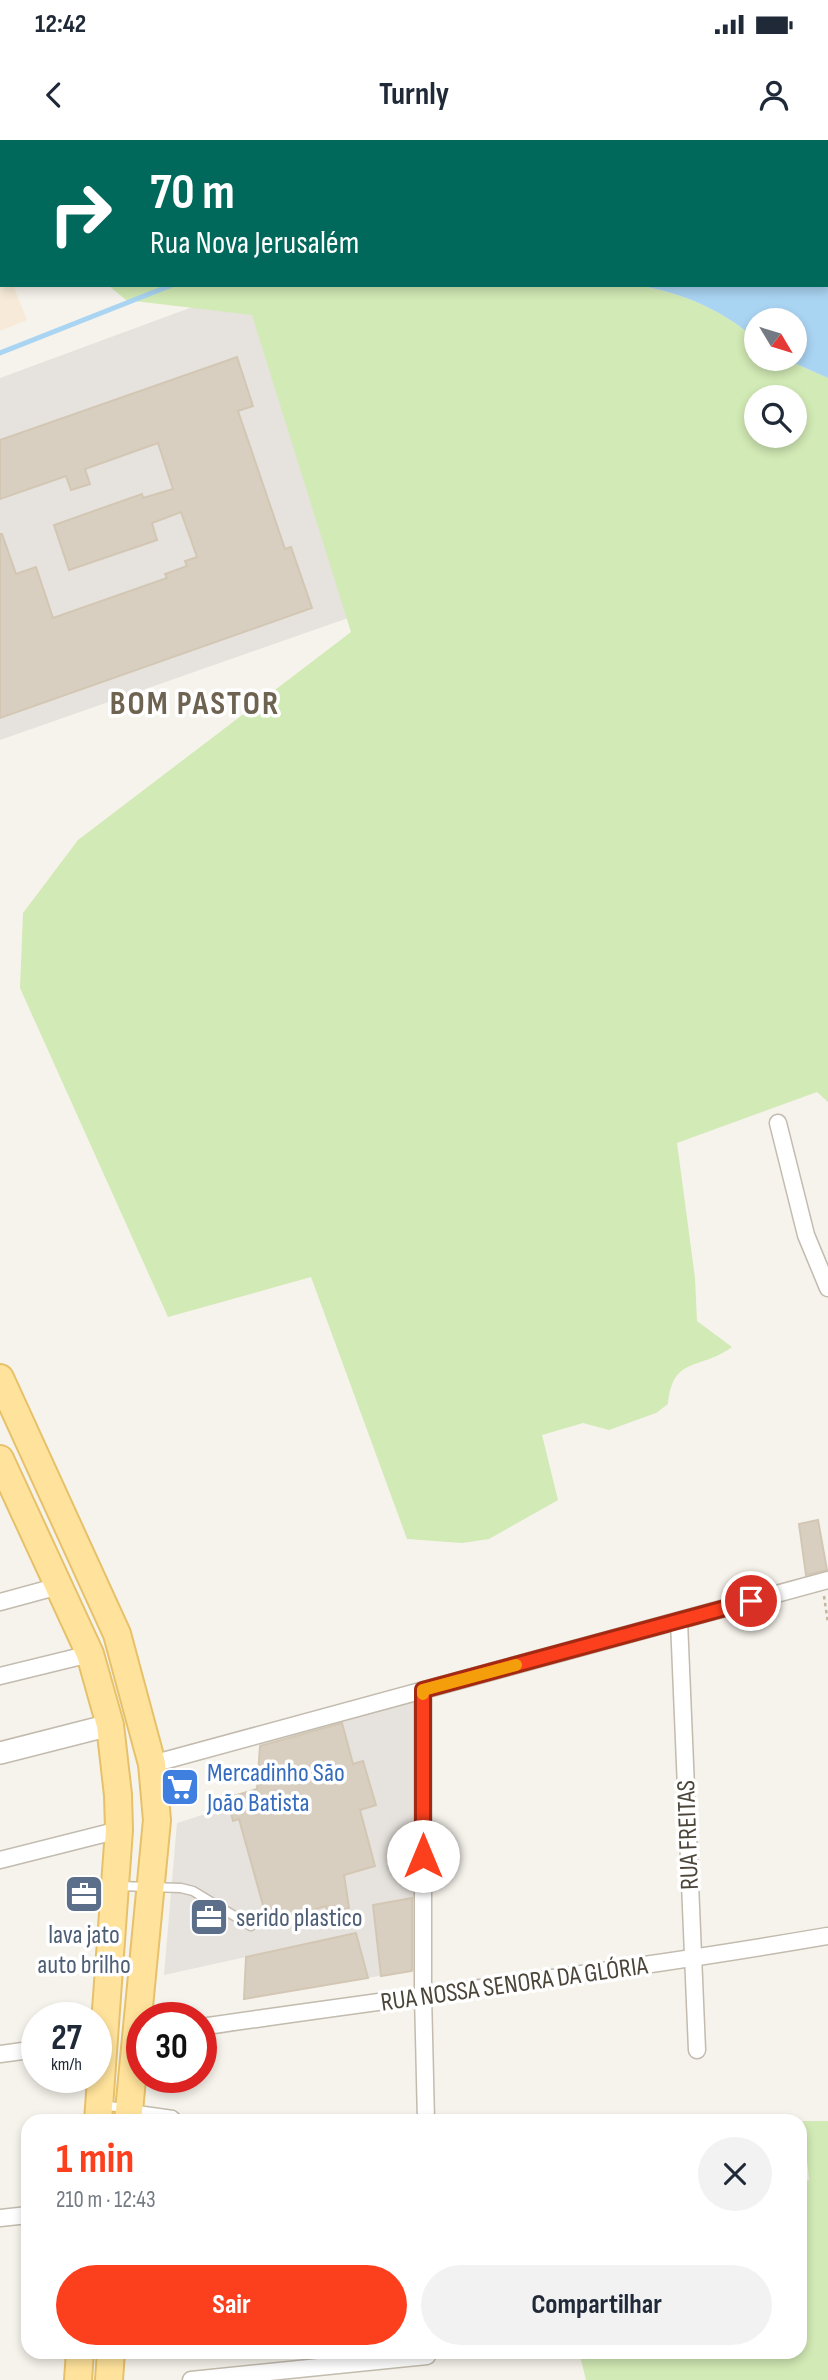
<!DOCTYPE html>
<html lang="pt">
<meta charset="utf-8">
<style>
:root{--surface:#fff;--page:#f2f2f3;--text:#1f2937;--muted:#747a83;--accent:#fc3f1d}
body{margin:0;font-family:"Sofia Sans Condensed",sans-serif;background:var(--page);color:var(--text);height:100vh;display:flex;flex-direction:column;font-size:26px;white-space:nowrap}
*{box-sizing:border-box;margin:0}
p{font-size:23px;color:var(--muted)}
.icon{flex:none;width:38px;height:38px;fill:none;stroke:currentColor;stroke-width:2;stroke-linecap:round;stroke-linejoin:round}
.map{position:relative;flex:1;overflow:hidden}
.details{position:absolute;left:21px;top:1974px;width:786px;height:245px;display:flex;flex-direction:column;background:var(--surface);border-radius:21px;box-shadow:0 4px 10px #0003}
.details>*{flex:none}
.top-card{position:absolute;left:0px;top:0px;width:830px;height:147px;box-shadow:0 4px 10px #0003;background:#00695c;color:#fff;overflow:hidden}
.needle{width:46px;rotate:128deg}
.fabs{position:absolute;left:744px;top:168px;display:grid;gap:14px}
.fabs a{display:grid;place-items:center;width:63px;height:63px;border-radius:50%;background:var(--surface);box-shadow:0 4px 10px #0003;font-size:35px}
.speed{position:absolute;left:21px;top:1862px;display:flex;gap:14px;font-size:35px;font-weight:700;text-align:center}
.speed>*{display:grid;place-content:center;width:91px;height:91px;border-radius:50%;background:var(--surface);box-shadow:0 4px 10px #0003;line-height:1}
.speed small{font-size:18px;font-weight:400}
.speed .limit{border:10px solid #d22;background:#fff;color:#111}
.pin{position:absolute;display:grid;place-items:center;width:60px;height:60px;color:#fff;margin:-30px;border:4px solid #fff;border-radius:50%;box-shadow:0 2px 7px #0007}
.me{position:absolute;width:77px;margin:-38px;rotate:0deg;stroke-linejoin:round;filter:drop-shadow(0 0 5px #0008)}
.turn{display:flex;align-items:center;gap:24px;height:147px;padding:0 35px;font-size:32px}
.turn .icon{width:91px;height:91px;stroke-width:2.5}
.turn b{display:block;font-size:49px;line-height:60px}
.round{display:grid;place-items:center;flex:none;width:74px;height:74px;border-radius:37px;background:var(--page)}
.overview{display:flex;align-items:center;justify-content:space-between;height:119px;padding:0 35px}
h1{font-size:42px;font-weight:700;line-height:52px;color:var(--accent)}
.button{display:flex;gap:14px;margin-top:auto;padding:14px 35px}
.button a{flex:1;height:80px;border-radius:42px;background:var(--accent);color:#fff;font-size:28px;font-weight:700;line-height:80px;text-align:center}
.button a+a{background:var(--page);color:var(--text)}
.status{display:flex;justify-content:space-between;align-items:center;height:49px;padding:0 35px;background:var(--surface);direction:ltr}
.status svg{height:19px;fill:currentColor}
header{display:flex;justify-content:space-between;align-items:center;height:91px;padding:0 35px;background:var(--surface);font-size:32px;font-weight:700}
.map>svg:first-child{display:block}
.commercial{fill:#f7ead8}
.industrial{fill:#e6e2dd}
.green{fill:#d2eab5;fill-rule:evenodd}
.water{fill:#a9d4f2}
.lines{fill:none;stroke-linecap:round;stroke-linejoin:round}
.stream{stroke:#a9d4f2;stroke-width:5}
.building{fill:#d8cfc1;stroke:#d3c7b4;stroke-width:2}
.service-casing{stroke:#c2bbae;stroke-width:11}
.minor-casing{stroke:#c2bbae;stroke-width:19}
.tertiary-casing{stroke:#c2bbae;stroke-width:24}
.primary-casing{stroke:#e6c16a;stroke-width:30}
.path{stroke:#c4b79f;stroke-width:2.5;stroke-dasharray:3.5 3.5;stroke-linecap:butt}
.service{stroke:#fff;stroke-width:8}
.minor{stroke:#fff;stroke-width:16}
.tertiary{stroke:#fff;stroke-width:21}
.primary{stroke:#ffe39c;stroke-width:26}
.route-casing{stroke:#a42913;stroke-width:18}
.route{stroke:#fc3f1d;stroke-width:12}
.slow{stroke:#f59e0b;stroke-width:12}
.labels{text-anchor:middle;stroke-width:7;stroke-linejoin:round;paint-order:stroke}
.shop-label{font-size:26px;fill:#366cbe;stroke:#fff;text-anchor:start}
.street-label{font-size:26px;fill:#4b4439;stroke:#fff}
.service-label{font-size:26px;fill:#4e5e75;stroke:#fff;text-anchor:start}
.district-label{font-size:33px;font-weight:bold;letter-spacing:2px;fill:#6e6250;stroke:#fff}
</style>
<div class="status"><b>12:42</b><svg viewBox="0 0 49 12"><path d="M0 12V9h3v3zM5 12V6h3v6zM10 12V3h3v9zM15 12V0h3v12zM26 1h20v11H26zM47 4h2v5h-2z"/></svg></div>
<header><svg class="icon" aria-label="back" viewBox="0 0 24 24"><path d="M15 5l-7 7 7 7"/></svg>Turnly<svg class="icon" aria-label="person" viewBox="0 0 24 24"><circle cx="12" cy="8" r="4"/><path d="M4 21q1-7 8-7t8 7"/></svg></header>
<div class="map">
<svg width="828" height="2240" viewBox="0 0 828 2240">
<rect width="100%" height="100%" fill="#f6f3ec"/>
<path class="commercial" d="M0,114L2,145H13L27,180L0,191Z"/>
<g class="industrial">
<path d="M252,145L428,450L0,600V238Z"/>
<path d="M414,1562V1830L244,1859L246,1817L164,1835L177,1683L227,1667V1658L257,1649L260,1602Z"/>
</g>
<g class="green">
<path d="M45,0H636V2H46Z"/>
<path d="M108,145H639C686,155 719,168 756,199V219H785L828,238V962L817,952L677,1003L695,1138L697,1181L732,1207C699,1231 673,1215 668,1264L656,1273L609,1290L583,1283L542,1295L558,1360L489,1399L462,1403L407,1399L311,1137L168,1177L20,848L23,773L78,700L351,492L252,175L126,160ZM756,257H794V296H756Z"/>
<path d="M803,1981H828V2240H586L579,2212H800V2043L809,2040Z"/>
</g>
<path class="water" d="M636,0H828V238L785,219H794V180H756V199C719,168 686,155 639,145H828V2Z"/>
<g class="lines">
<path class="stream" d="M0,213L172,145"/>
</g>
<g class="building">
<path d="M237,217L253,266L238,271L285,409L291,407L312,468L0,578V394H2L16,434L36,427L53,478L167,438L165,434L187,426L185,421L197,417L181,372L152,383L157,400L69,430L54,385L142,354L143,358L173,349L158,303L85,329L90,344L71,350L66,336L0,359V300Z"/>
<path d="M818,1380L827,1430L806,1435L799,1384Z"/>
<path d="M342,1583L353,1624L363,1621L376,1665L360,1670L375,1726L344,1735L349,1768L328,1774L326,1766L268,1783L239,1679L233,1681L227,1658L257,1649L260,1606Z"/>
<path d="M412,1758V1831L381,1836L373,1765Z"/>
<path d="M356,1793L368,1838L244,1859L246,1817Z"/>
</g>
<g class="lines">
<g class="service-casing">
<g id="service">
<path d="M119,1746L181,1748L193,1751L251,1786"/>
<path d="M102,1965L173,1975L180,1981"/>
</g>
</g>
<g class="minor-casing">
<g id="minor">
<path d="M778,983L806,1095L828,1148"/>
<path d="M0,1462L59,1446"/>
<path d="M679,1481L697,1910"/>
<path d="M0,1536L90,1514"/>
<path d="M423,1550V1854L426,1981"/>
<path d="M152,1624L828,1440"/>
<path d="M0,1720L119,1690"/>
<path d="M201,1887C410,1856 619,1832 827,1796"/>
<path d="M0,1914L37,1909"/>
<path d="M0,2078L28,2075"/>
<path d="M191,2240L427,2216"/>
</g>
</g>
<g class="tertiary-casing">
<path id="tertiary" d="M0,1613L110,1585"/>
</g>
<g class="primary-casing">
<g id="primary">
<path d="M0,1238L117,1494L152,1624L157,1680L128,1981"/>
<path d="M0,1319L90,1514L110,1585L118,1655L119,1690L98,1981"/>
<path d="M78,2240L80,2212"/>
<path d="M109,2240L111,2212"/>
</g>
</g>
<path class="path" d="M824,1456L828,1483"/>
<use href="#service" class="service"/>
<use href="#minor" class="minor"/>
<use href="#tertiary" class="tertiary"/>
<use href="#primary" class="primary"/>
</g>
<g class="lines">
<g class="route-casing">
<path id="route" d="M423,1716V1550L751,1461"/>
</g>
<use href="#route" class="route"/>
<path class="slow" d="M423,1554V1550L516,1525"/>
</g>
<defs>
<g id="supermarket-square" transform="scale(2.0125)"><rect x="-9" y="-9" width="18" height="18" rx="4" fill="#3f7fe0" stroke="#fff"/><path d="M-6-5.5h2.5l.6 2H6L4.5 2H-2.5L-4.4-4H-6ZM-1.5 3.2a1.3 1.3 0 1 0 .1 0ZM3 3.2a1.3 1.3 0 1 0 .1 0Z" fill="#fff"/></g>
<g id="office-square" transform="scale(2.0125)"><rect x="-9" y="-9" width="18" height="18" rx="4" fill="#5c6f8a" stroke="#fff"/><path d="M-6-3h4V-5.5h4V-3h4V5H-6ZM-1-4.5V-3h2v-1.5ZM-6 0V1H6V0Z" fill="#fff"/></g>
</defs>
<g fill-rule="evenodd">
<use href="#supermarket-square" x="180" y="1647"/>
<use href="#office-square" x="84" y="1754"/>
<use href="#office-square" x="209" y="1777"/>
</g>
<g class="labels">
<g class="shop-label">
<text x="207" y="1641">Mercadinho São<tspan x="207" dy="30">João Batista</tspan></text>
</g>
<g class="street-label">
<text transform="translate(687 1695) rotate(-92)" y="9">RUA FREITAS</text>
<text transform="translate(514 1843) rotate(-8)" y="9">RUA NOSSA SENORA DA GLÓRIA</text>
</g>
<g class="service-label">
<text x="236" y="1786">serido plastico</text>
<text x="84" y="1803" text-anchor="middle">lava jato<tspan x="84" dy="30">auto brilho</tspan></text>
</g>
<g class="district-label">
<text x="195" y="574">BOM PASTOR</text>
</g>
</g>
</svg>
<div class="fabs">
<a><svg class="needle" viewBox="-14 -14 28 28"><path d="M0-13l5 13h-10z" fill="#e53935"/><path d="M0 13l5-13h-10z" fill="#747a83"/></svg></a>
<a><svg class="icon" aria-label="search" viewBox="0 0 24 24"><circle cx="10" cy="10" r="6"/><path d="M15 15l6 6"/></svg></a>
</div>
<div class="speed"><div>27<small>km/h</small></div><div class="limit">30</div></div>
<div class="pin" style="left:751px;top:1461px;background:#d93025"><svg class="icon" aria-label="arrive" viewBox="0 0 24 24"><path d="M6 21V4h12l-3 4 3 4H6"/></svg></div>
<svg class="me" style="left:423px;top:1716px" viewBox="-20 -20 40 40"><circle r="19" fill="#fff"/><path d="M0-13L10 11 0 6-10 11z" fill="#fc3f1d"/></svg>
<div class="top-card">
<div class="turn"><svg class="icon" aria-label="right" viewBox="0 0 24 24"><path d="M7 20v-9h11M14 6l5 5-5 5"/></svg><div><b>70 m</b>Rua Nova Jerusalém</div></div>
</div>
<section class="details">
<div class="overview"><div><h1>1 min</h1><p>210 m · 12:43</p></div><a class="round"><svg class="icon" aria-label="close" viewBox="0 0 24 24"><path d="M6 6l12 12M18 6L6 18"/></svg></a></div>
<div class="button"><a>Sair</a><a>Compartilhar</a></div>
</section>
</div>
